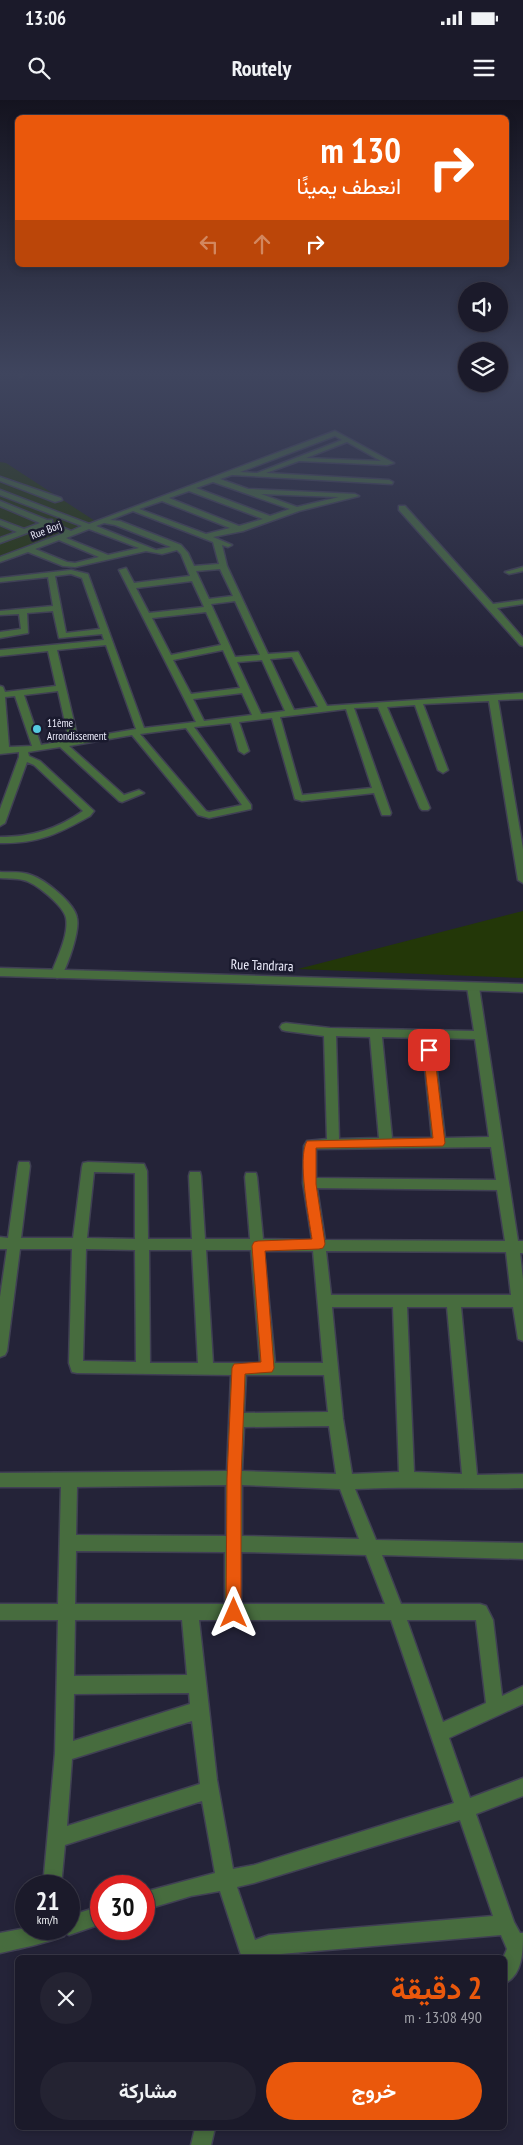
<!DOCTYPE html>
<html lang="ar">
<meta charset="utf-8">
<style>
:root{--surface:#1b1a2a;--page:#242332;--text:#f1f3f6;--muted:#a0a1a8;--line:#393847;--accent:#ea580c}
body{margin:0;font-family:"PT Sans Narrow",Vazirmatn,sans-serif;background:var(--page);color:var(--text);direction:rtl;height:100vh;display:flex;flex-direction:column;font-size:19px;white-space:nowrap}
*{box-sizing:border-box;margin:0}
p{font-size:16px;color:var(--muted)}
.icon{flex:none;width:28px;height:28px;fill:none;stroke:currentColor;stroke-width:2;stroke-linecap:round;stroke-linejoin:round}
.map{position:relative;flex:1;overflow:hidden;direction:ltr}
.panel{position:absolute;left:15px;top:1855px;width:492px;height:175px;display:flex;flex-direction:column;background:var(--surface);border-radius:8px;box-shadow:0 2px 8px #0003,0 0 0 1px var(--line);direction:rtl}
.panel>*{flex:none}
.hud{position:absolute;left:15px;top:15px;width:494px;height:152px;border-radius:8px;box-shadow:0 2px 8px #0003,0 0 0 1px var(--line);direction:rtl;background:#ea580c;color:#fff;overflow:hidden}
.tools{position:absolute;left:458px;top:182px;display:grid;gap:10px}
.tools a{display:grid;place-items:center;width:50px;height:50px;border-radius:50%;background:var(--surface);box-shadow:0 2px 8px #0003,0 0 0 1px var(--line);font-size:25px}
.speed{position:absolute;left:15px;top:1775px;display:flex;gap:10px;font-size:25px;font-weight:700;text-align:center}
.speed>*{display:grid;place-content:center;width:65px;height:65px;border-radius:50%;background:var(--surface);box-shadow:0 2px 8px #0003,0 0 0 1px var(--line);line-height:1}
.speed small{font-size:12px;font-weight:400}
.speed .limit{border:8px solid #d22;background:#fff;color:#111}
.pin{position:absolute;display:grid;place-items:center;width:42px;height:42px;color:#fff;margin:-21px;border-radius:10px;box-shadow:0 2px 8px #0006}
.me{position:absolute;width:55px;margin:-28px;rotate:0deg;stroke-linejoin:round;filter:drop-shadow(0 0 4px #0008)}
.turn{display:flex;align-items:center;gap:18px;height:105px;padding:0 25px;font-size:22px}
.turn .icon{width:65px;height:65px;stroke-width:2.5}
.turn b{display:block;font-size:35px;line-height:42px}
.lanes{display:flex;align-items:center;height:48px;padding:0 25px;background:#0003;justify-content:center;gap:25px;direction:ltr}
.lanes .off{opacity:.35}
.round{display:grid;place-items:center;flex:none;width:52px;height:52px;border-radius:26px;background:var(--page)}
.overview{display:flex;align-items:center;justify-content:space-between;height:85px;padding:0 25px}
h1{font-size:30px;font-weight:700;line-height:38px;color:var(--accent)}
.button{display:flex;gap:10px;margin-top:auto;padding:10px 25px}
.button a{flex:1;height:58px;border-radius:30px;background:var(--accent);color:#fff;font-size:20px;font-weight:700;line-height:58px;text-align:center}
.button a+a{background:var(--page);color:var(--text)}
.status{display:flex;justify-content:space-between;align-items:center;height:35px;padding:0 25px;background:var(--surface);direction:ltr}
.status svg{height:14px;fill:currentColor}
header{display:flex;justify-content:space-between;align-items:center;height:65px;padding:0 25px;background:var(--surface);font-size:22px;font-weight:700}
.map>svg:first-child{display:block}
.green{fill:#233708}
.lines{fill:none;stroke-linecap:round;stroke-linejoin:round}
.minor-casing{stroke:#404054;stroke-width:3}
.tertiary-casing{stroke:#404054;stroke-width:3}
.minor{fill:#476c3e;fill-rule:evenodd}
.tertiary{fill:#476c3e;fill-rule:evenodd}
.route{fill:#ea580c;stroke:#983908}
.poi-dot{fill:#55cadf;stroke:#1a1a2e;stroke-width:2}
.labels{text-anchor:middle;stroke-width:5;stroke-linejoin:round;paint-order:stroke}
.far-street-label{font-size:11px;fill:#efeffe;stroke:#1a1a2e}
.far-poi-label{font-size:11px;fill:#efeffe;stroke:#1a1a2e;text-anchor:start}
.street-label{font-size:14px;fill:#efeffe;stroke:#1a1a2e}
</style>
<div class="status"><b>13:06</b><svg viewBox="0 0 49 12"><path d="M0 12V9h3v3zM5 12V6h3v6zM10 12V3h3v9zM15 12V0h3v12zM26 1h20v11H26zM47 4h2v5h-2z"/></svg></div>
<header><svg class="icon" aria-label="menu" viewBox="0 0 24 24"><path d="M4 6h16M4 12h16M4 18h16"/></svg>Routely<svg class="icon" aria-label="search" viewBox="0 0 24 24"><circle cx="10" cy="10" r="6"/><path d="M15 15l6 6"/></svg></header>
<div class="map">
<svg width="523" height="2045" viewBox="0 0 523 2045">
<rect width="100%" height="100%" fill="#242338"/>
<g class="green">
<path d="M0,362L6,363L95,421L0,459Z"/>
<path d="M523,811V878L298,869Z"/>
</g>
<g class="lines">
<g class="minor-casing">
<g id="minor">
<path d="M21,272H28L21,277L18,275Z"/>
<path d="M335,331L394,363L387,365L299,361L266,373L389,380L393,382L392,384L232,375L220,379L248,389L355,394L359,396L299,411L243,431L213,437L232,445L228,447L222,445L227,466L268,554L298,552L327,606L523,593V599L498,600L523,749V783L518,780L489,601L423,604L448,670L443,673L438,670L415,605L387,607L430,708L428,710H422L420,708L378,607L354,608L391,713L390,715H382L374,693L302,701L295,699L272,618L239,622L249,651L244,654L239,651L231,623L194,627L251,705V709L209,718L198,715L132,635L69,646L124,695L139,690L144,693L122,702L119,701L60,647L28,652L29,656L40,661L94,711L90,716C58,734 37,744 0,743V737C32,737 57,729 83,711L34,665L27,662L5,723L0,726V709L19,657V652L0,654V586L3,587L5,592L56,586L48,551L0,556V550L104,540L102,534L59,538L53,511L27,513L28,533L0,538V532L21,529L19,514L0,515V511L53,506L48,477L0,482V478L71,470L88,474L144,628L196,622L119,470L126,468L134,483L190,476L181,454L177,450L162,454L146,451L75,467L63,466L28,452L0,462V457L64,433L46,426L0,443V438L17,432L0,425V420L24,429L40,423L0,406V401L47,420H52V423L71,431L82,426L0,395V390L89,424ZM335,336L342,340L257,373L240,372ZM347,342L381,361L306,358ZM213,382L290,409L270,416L196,388ZM189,391L263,419L239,426L169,398ZM261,394L339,397L297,407ZM162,401L230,428L206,434L139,409ZM133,411L213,442L219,464L194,466L188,453L181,445L120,421L110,420ZM104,423L115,425L171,447L156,450L96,426ZM89,429L139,448L108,455L66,438ZM59,440L99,457L75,463L67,462L35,449ZM220,469L233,496L209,499L196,471ZM71,474L82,478L100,529L66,533L55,476ZM192,481L204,507L149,513L136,488ZM235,501L260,555L235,557L211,504ZM206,512L221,545L171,555L152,518ZM106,545L136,629L78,639L57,550ZM223,550L240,588L191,594L173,560ZM292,557L318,607L294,610L270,559ZM262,560L285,611L261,614L237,562ZM58,591L69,640L41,645L24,595ZM242,593L252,615L204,621L193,599ZM15,596L32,646L9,647L5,597ZM346,609L372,688L302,695L280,617ZM186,628L242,705L209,712L206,711L140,634Z"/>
<path d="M0,377L61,398L62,400L55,402L0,381Z"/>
<path d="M399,406H405L493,504L523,500V504L497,508L523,538V546L520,545L399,410Z"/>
<path d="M523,467V471L509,474L505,472Z"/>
<path d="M0,772C10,773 21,771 31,775C44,779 75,803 77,818C80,831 68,865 61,877L57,878L51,874C57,858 69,835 66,818C64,806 35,782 23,780C16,778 8,779 0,778Z"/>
<path d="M473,883L479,887L518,1141H523V1153H520L523,1179V1241L518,1239L513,1207H461L477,1375L523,1374V1388C467,1389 411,1386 355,1389L376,1440L523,1443V1459L382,1455L401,1504H480L486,1506L493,1520L502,1596L523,1586V1604L449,1638L470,1698L523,1678V1696L476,1714L514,1822L520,1833H523C523,1850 523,1875 505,1883V1858H503L507,1849L501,1835L269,1855L261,1858H240L241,1855L220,1791L191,1796L144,1810V1792L215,1773L202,1701L65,1745L61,1786H43L55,1653L58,1520H0V1504H58L61,1387H0V1373L227,1371L231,1275L77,1273L72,1272L69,1263L72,1149H20L7,1251L5,1255L0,1257V1197L7,1149H0V1137L8,1138L18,1066L19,1062H29L30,1066L21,1138H73L82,1067L83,1063L88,1062L144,1064L147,1071L148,1139H192L189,1076L190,1072H200L201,1076L205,1139H250L245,1077L246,1073H256L257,1077L263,1139L312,1140L303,1083L304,1046L307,1041L327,1039L324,936L286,931L282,930L280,927L282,924L286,923L330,928L474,931L467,887ZM336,936L370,937L379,1038L339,1039ZM382,937L422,938L432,1038H392ZM433,938L475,939L489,1037L445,1038ZM491,1047L496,1080L316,1078V1049ZM94,1072L135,1073V1139L87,1138ZM317,1088L497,1090L505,1141L325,1140ZM86,1149L135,1150L136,1262L83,1261ZM149,1150H192L198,1263H150ZM206,1150H251L260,1263H213ZM264,1151H313L323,1263H275ZM326,1151L506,1152L511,1195H331ZM332,1207H393L399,1372L352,1374L343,1319ZM407,1207H447L462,1374L414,1372ZM246,1275H324L328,1312L244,1313ZM329,1326L336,1374L242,1371L244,1327ZM226,1385V1436L76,1435L77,1387ZM242,1385L340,1389L359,1439L242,1436ZM76,1451L225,1452V1504H75ZM241,1452L366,1455L385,1504H241ZM75,1520H182L187,1575L74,1576ZM199,1520H391L454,1703L254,1765L233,1769L217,1680ZM407,1520H476L486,1603L443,1622ZM189,1593L190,1604L73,1641L74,1594ZM192,1621L200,1684L67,1726L72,1659ZM460,1720L493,1816L269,1835L255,1840L237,1787L254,1783Z"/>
<path d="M101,1806V1824L69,1835L65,1833L64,1836C43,1844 22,1848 0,1853V1833L26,1828L69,1829V1816Z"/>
<path d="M195,2028H215L211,2045H191Z"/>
</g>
</g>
<g class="tertiary-casing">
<path id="tertiary" d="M0,868L523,884V892L0,876Z"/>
</g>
<use href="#minor" class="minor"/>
<use href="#tertiary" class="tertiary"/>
</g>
<linearGradient id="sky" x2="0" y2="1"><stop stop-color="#14131f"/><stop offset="0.49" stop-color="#3f455e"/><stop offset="1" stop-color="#3f455e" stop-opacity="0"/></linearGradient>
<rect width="523" height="558" fill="url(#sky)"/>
<path class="route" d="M429,946L434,950L445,1043L443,1046L316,1048V1084L325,1144L323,1148L319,1149L265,1151L274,1268L272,1272L245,1274L241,1378V1513L239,1518L234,1520L228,1518L226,1513L227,1378L232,1268L234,1264L261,1262L252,1146L254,1142L258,1141L312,1139C309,1118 297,1058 307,1041L433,1038L423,950Z"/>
<circle class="poi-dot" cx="37" cy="629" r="5"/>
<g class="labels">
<g class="far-street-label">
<text transform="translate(46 430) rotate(-21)" y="4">Rue Borj</text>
</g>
<g class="far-poi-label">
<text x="47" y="627">11ème<tspan x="47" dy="13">Arrondissement</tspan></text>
</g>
<g class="street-label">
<text transform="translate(262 865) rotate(2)" y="5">Rue Tandrara</text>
</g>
</g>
</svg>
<div class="tools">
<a><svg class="icon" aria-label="sound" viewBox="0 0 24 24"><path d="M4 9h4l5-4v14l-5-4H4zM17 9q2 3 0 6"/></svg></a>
<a><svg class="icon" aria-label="layers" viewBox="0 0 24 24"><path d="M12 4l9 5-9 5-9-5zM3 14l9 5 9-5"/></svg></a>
</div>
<div class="speed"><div>21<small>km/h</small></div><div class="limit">30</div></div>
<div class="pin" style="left:429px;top:950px;background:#d93025"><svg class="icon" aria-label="arrive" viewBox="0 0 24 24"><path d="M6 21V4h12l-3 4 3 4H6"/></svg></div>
<svg class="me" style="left:234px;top:1513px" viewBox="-20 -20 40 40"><path d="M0-17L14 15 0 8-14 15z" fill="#ea580c" stroke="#fff" stroke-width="4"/></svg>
<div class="hud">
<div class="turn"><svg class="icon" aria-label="right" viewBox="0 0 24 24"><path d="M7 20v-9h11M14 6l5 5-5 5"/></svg><div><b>130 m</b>انعطف يمينًا</div></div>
<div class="lanes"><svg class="icon off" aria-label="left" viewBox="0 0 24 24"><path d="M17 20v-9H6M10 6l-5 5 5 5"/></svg><svg class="icon off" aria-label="ahead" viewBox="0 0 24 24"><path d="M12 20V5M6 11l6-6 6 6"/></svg><svg class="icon" aria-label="right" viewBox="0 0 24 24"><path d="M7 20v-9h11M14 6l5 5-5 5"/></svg></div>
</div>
<section class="panel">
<div class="overview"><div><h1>2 دقيقة</h1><p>490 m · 13:08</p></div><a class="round"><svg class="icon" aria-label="close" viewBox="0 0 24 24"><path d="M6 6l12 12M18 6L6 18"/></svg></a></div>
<div class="button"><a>خروج</a><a>مشاركة</a></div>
</section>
</div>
